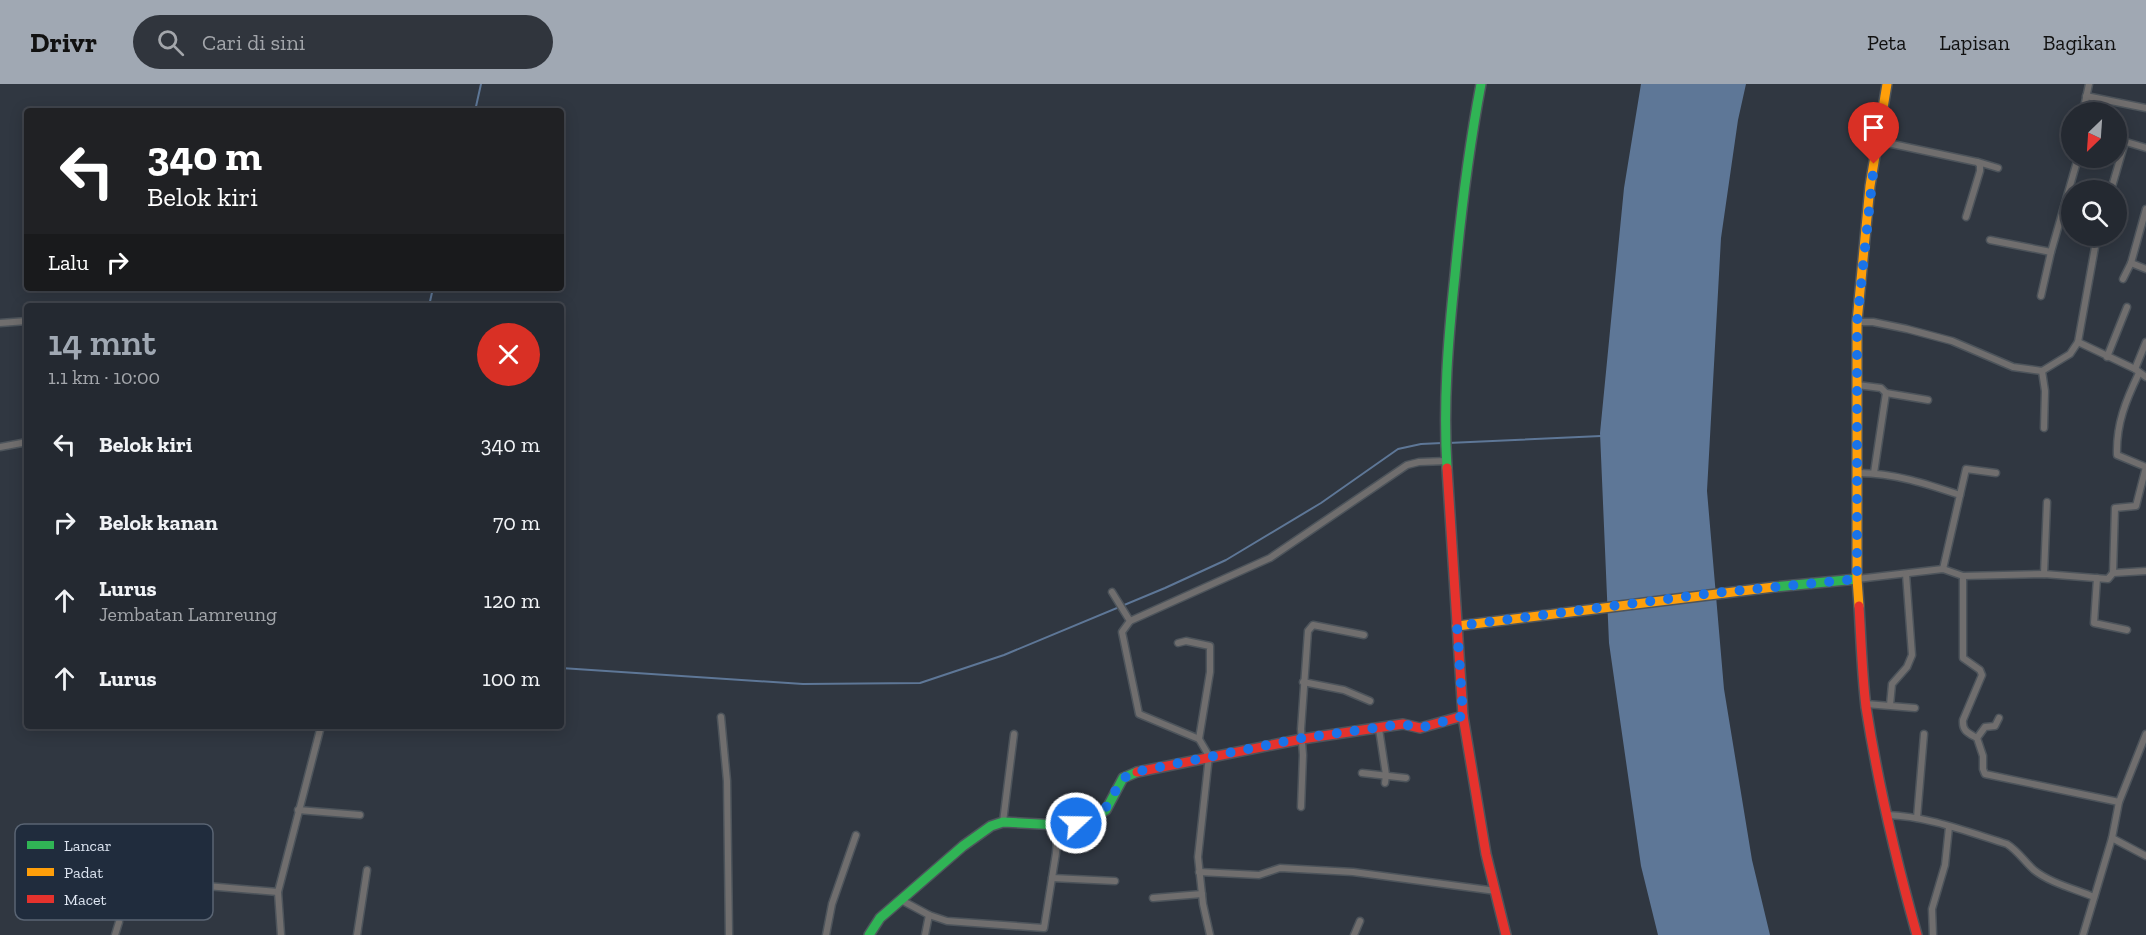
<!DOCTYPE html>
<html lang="id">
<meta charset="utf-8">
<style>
:root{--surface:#242931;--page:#30353d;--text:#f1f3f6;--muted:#a3a6ab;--line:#41454d;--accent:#a0a8b3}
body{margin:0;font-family:"Zilla Slab",serif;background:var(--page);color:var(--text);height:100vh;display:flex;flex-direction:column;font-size:22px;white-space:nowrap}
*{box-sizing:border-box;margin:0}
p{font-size:20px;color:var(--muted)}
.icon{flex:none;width:33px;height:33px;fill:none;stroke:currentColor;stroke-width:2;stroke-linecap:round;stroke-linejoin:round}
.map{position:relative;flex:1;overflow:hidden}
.panel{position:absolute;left:24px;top:219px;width:540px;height:426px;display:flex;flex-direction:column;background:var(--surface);border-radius:6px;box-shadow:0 3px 15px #0003,0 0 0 2px var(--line)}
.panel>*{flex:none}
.top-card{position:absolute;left:24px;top:24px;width:540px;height:183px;border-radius:6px;box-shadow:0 3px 15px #0003,0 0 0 2px var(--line);background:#202124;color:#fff;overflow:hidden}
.needle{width:39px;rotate:205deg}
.tools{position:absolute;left:2061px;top:18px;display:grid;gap:12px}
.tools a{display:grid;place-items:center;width:66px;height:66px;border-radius:50%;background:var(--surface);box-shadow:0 3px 15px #0003,0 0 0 2px var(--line);font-size:30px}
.pin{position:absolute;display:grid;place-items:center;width:51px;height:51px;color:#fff;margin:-62px -26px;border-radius:50% 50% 50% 0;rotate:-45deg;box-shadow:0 0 6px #0007}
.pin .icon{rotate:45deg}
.me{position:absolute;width:66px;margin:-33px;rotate:69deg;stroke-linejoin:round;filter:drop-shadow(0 0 4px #0008)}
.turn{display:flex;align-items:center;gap:21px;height:126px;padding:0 24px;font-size:27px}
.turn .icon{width:78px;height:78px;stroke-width:2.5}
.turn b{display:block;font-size:42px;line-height:51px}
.then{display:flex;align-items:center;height:57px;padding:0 24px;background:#0003;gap:12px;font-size:22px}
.round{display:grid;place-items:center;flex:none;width:63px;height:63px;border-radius:32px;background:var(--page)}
.head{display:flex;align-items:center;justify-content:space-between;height:102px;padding:0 24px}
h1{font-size:36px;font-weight:600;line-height:45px;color:var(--accent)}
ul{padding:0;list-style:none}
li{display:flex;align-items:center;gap:18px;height:78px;padding:0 24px}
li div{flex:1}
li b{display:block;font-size:22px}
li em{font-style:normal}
header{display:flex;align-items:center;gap:36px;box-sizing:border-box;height:84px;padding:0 30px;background:var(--accent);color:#111}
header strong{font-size:28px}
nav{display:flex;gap:33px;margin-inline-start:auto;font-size:21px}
.search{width:420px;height:54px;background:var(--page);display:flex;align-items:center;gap:15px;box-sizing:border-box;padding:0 21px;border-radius:33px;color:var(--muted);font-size:22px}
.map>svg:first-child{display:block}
.water{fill:#5e7797}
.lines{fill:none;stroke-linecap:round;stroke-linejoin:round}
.stream{stroke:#5e7797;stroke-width:2}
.street-casing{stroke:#4d545b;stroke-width:9}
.fast-casing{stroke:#4d545b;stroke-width:12}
.slow-casing{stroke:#4d545b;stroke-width:12}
.jam-casing{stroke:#4d545b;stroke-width:12}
.street{stroke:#706e6e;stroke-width:6}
.fast{stroke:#30b455;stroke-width:9}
.slow{stroke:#ff9f0a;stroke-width:9}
.jam{stroke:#e5322d;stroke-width:9}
.route{stroke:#1a73e8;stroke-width:10;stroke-dasharray:0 18}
.key{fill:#202c3d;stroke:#596473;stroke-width:1.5}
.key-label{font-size:16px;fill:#dde5f1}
</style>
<header>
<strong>Drivr</strong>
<div class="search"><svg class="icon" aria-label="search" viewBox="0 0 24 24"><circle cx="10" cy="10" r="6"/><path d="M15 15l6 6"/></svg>Cari di sini</div>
<nav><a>Peta</a><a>Lapisan</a><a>Bagikan</a></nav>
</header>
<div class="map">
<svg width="2146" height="851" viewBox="0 0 2146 851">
<rect width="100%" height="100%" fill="#303741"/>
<path class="water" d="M1641,0H1746L1738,36L1721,154L1707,407L1724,605L1752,776L1770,851H1658L1641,782L1609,559L1600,349L1624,104Z"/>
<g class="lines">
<g class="stream">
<path d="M475,27L481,0"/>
<path d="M429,222L433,204"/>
<path d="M1448,359L1601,352"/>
<path d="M561,584L803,600L920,599L1004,571L1165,504L1226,476L1321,419L1398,365L1421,360L1442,359"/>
</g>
<g class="street-casing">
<g id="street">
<path d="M2086,12L2146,24"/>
<path d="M2083,28L2089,0"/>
<path d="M2116,55L2146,64"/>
<path d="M1878,57L1977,78L1980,81V87L1966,133"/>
<path d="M1978,78L1998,84"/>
<path d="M2111,106L2125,58"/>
<path d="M2146,125L2131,179L2146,185"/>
<path d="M1990,156L2051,168"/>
<path d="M2123,195L2131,179"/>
<path d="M2041,212L2051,168L2078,74"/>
<path d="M1857,238H1873L1907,245L1952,257L2013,283L2042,287L2070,270L2078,258L2097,152"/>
<path d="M0,239L27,237"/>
<path d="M2078,258L2135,285L2146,293"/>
<path d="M2107,273L2127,223"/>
<path d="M2135,285L2146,258"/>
<path d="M2042,287L2045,307L2044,344"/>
<path d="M1857,301L1881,304L1886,309L1928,316"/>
<path d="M0,363L27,358"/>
<path d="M1859,389C1894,389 1927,400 1960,411L1943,485"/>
<path d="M1874,389L1886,309"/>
<path d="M1960,411L1966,385L1996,389"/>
<path d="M2113,489L2115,424L2136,422L2146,383L2117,371C2116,340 2126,316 2139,289"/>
<path d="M2044,490L2047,418"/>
<path d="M1963,492V574L1980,586L1982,591L1963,636C1962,647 1968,649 1977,654L1983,672V685L1985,690L2119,718"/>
<path d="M2097,494L2094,539L2127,546"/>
<path d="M1857,495L1943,485L1963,492L2044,490L2108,495L2113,489L2146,487"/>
<path d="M1112,508L1130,537L1122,548L1139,630L1199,655"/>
<path d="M1130,537L1270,474L1407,381L1419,378L1447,377"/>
<path d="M1178,559L1186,557L1210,562V588L1199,655L1209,672L1198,773L1203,820L1210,851"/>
<path d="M1303,598L1344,606L1370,617"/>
<path d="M1866,620L1915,624"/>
<path d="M1890,621L1892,600L1907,583L1912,571L1906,490"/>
<path d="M721,633L727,697L729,851"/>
<path d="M1379,645L1386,691L1385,699"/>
<path d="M1977,654L1985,643L1995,642L1999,634"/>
<path d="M1362,689L1406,694"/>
<path d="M1301,723L1303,671L1301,645L1308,547L1313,541L1364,551"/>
<path d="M298,726L360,731"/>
<path d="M1887,731C1927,732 1968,748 2007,760C2018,767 2024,777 2034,786C2050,799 2075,805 2094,813"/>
<path d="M1917,734L1924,650"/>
<path d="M1003,738L1014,650"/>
<path d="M2112,754L2146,772"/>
<path d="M1199,788L1259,791L1280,784L1353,788L1496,807"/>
<path d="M1052,794L1115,797"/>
<path d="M145,802L195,801L278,808L321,642"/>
<path d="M278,808L281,851"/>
<path d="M1153,814L1202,810"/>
<path d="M901,816L929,831L947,837L1044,844L1056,769L1058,741"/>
<path d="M115,851L119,838"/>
<path d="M357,851L367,786"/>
<path d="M826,851L832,820L856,751"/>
<path d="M925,851L929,831"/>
<path d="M1354,851L1360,837"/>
<path d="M1933,851L1932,825L1945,781L1949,743"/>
<path d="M2083,851L2112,754L2119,718L2146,650"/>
</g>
</g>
<g class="fast-casing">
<g id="fast">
<path d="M1447,384C1443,320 1448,256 1455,191C1461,127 1469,63 1481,0"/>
<path d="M1774,503L1857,495"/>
<path d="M869,851L880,834L963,762L991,742L1003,738L1058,741L1094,734L1106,726L1123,694L1137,688"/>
</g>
</g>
<g class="slow-casing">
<g id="slow">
<path d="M1859,522L1857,495V238L1870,102L1887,0"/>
<path d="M1457,542L1774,503"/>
</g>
</g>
<g class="jam-casing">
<g id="jam">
<path d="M1447,384L1463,632L1486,770L1506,851"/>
<path d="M1859,522C1861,555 1862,590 1866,623C1878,700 1896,776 1917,851"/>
<path d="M1137,688L1302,655L1403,640L1420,644L1463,632"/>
</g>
</g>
<use href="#street" class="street"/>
<use href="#fast" class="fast"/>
<use href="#slow" class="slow"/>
<use href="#jam" class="jam"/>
</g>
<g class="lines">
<path class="route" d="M1076,739L1102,730L1123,694L1140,687L1302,654L1403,640L1420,644L1463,632L1457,542L1714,509L1857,495V238L1874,80"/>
</g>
<rect x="15" y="740" width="198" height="96" rx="9" class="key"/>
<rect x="27" y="757" width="27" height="8" fill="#30b455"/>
<rect x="27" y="784" width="27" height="8" fill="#ff9f0a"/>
<rect x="27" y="811" width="27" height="8" fill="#e5322d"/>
<g class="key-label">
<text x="64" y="767">Lancar</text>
<text x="64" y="794">Padat</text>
<text x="64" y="821">Macet</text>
</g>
</svg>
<div class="tools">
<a><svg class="needle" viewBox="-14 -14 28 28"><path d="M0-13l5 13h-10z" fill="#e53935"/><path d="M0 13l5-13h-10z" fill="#a3a6ab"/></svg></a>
<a><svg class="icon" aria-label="search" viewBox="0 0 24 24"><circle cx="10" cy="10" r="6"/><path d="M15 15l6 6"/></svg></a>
</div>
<div class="pin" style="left:1874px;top:80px;background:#d93025"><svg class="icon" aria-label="arrive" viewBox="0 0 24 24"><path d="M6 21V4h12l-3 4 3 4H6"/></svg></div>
<svg class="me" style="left:1076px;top:739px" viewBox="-20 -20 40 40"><circle r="17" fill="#1a73e8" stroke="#fff" stroke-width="3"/><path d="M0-11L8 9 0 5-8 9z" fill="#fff"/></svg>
<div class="top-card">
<div class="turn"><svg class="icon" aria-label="left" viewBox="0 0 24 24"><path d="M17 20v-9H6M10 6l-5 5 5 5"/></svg><div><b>340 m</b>Belok kiri</div></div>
<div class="then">Lalu<svg class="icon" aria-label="right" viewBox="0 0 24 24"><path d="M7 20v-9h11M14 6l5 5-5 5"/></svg></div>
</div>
<section class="panel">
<div class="head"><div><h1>14 mnt</h1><p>1.1 km · 10:00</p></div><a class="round" style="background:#d93025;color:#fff"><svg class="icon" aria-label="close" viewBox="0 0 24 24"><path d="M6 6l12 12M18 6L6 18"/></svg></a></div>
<ul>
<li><svg class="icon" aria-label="left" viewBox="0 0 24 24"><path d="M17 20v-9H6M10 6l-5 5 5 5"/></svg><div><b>Belok kiri</b></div><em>340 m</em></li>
<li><svg class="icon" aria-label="right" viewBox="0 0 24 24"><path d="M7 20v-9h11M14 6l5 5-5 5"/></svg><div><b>Belok kanan</b></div><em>70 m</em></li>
<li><svg class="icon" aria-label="ahead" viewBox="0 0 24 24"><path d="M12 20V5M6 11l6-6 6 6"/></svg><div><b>Lurus</b><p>Jembatan Lamreung</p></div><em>120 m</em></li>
<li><svg class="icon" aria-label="ahead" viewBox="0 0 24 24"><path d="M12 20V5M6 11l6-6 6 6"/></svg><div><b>Lurus</b></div><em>100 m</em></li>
</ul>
</section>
</div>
